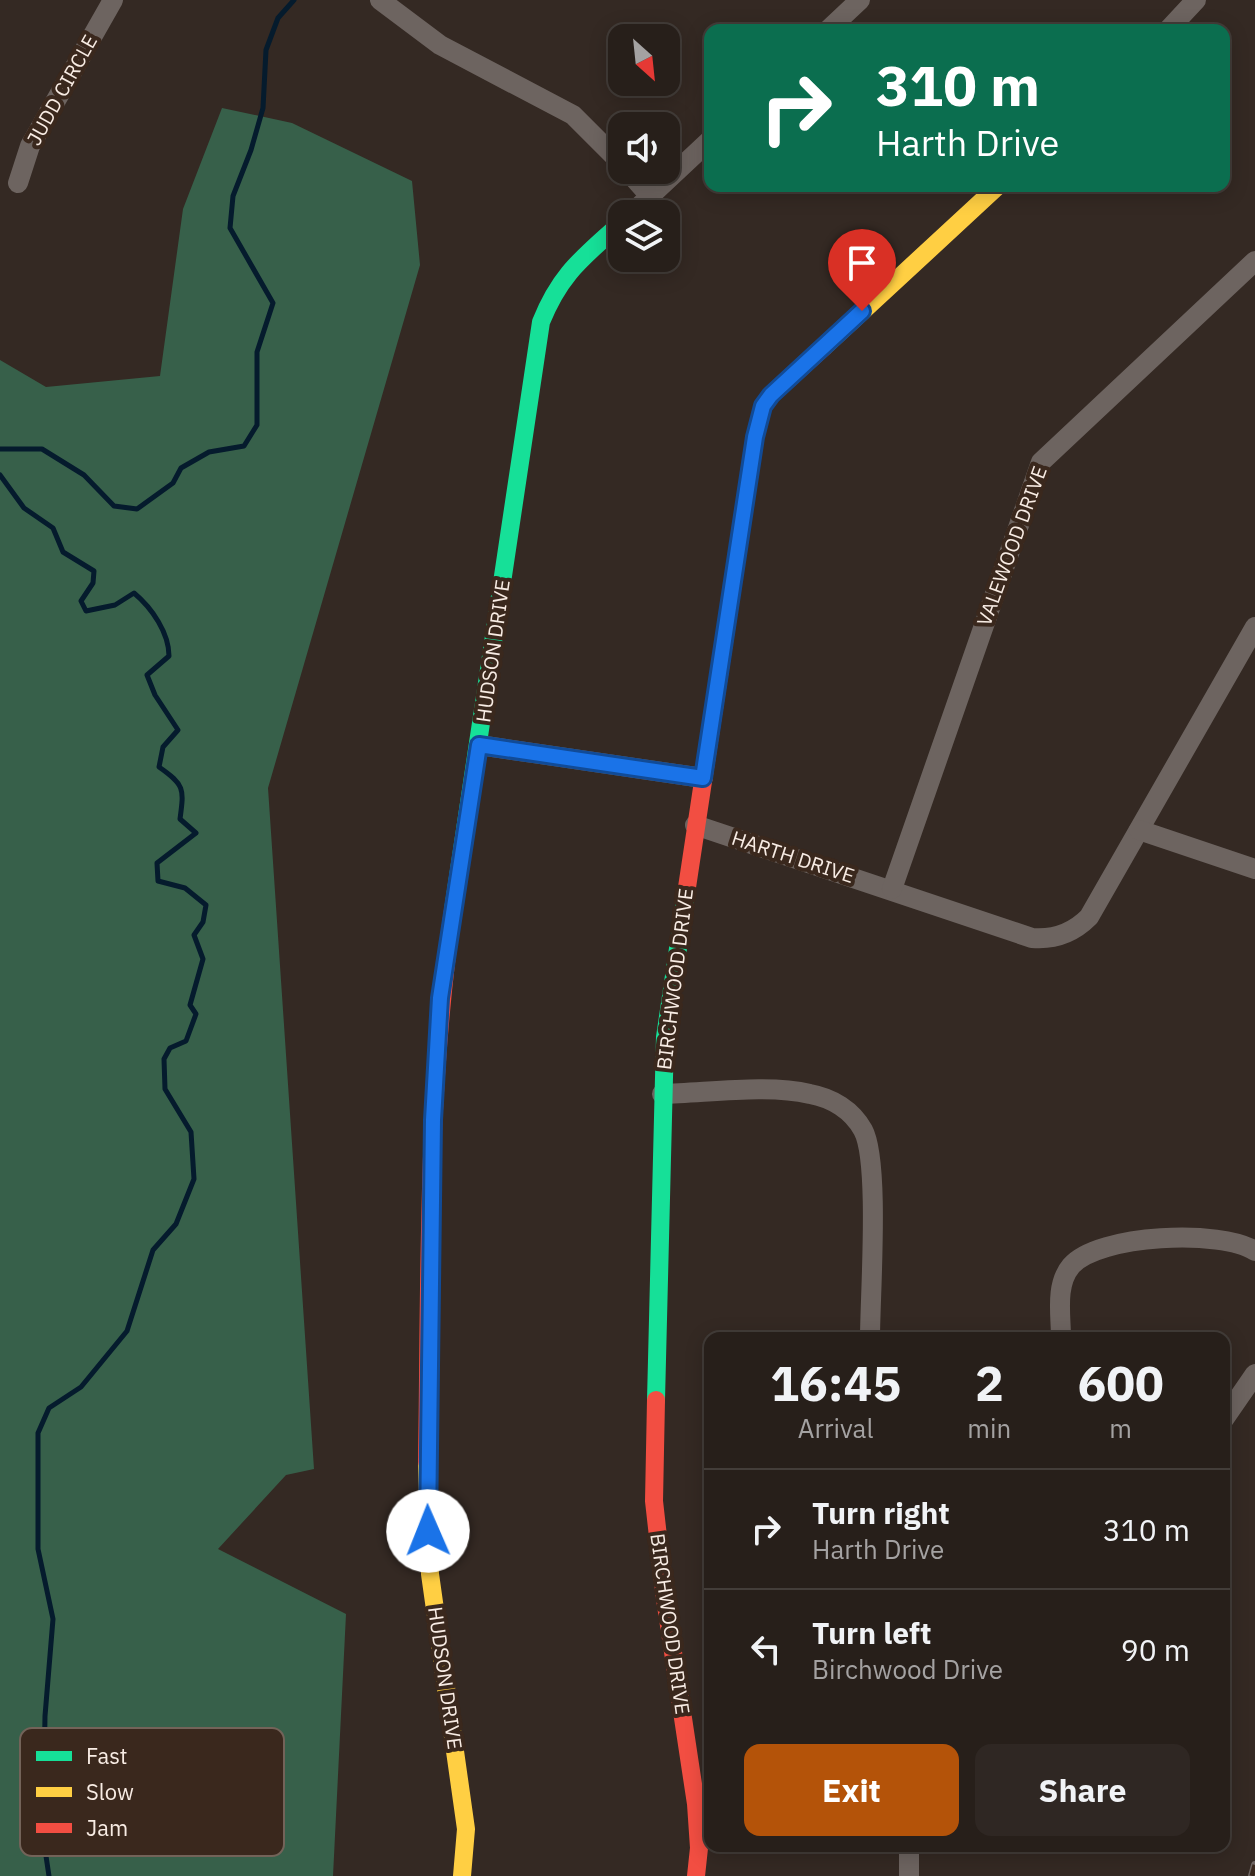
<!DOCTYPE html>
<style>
:root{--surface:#271f1a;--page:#2f2723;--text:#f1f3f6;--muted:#a4a2a2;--line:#433d39;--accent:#b45309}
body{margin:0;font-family:"IBM Plex Sans",sans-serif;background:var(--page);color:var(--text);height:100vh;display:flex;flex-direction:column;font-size:30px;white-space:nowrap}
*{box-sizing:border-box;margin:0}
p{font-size:26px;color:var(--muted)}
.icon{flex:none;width:44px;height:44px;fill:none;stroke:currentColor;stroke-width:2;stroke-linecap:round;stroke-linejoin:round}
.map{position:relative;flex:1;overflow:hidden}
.panel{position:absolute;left:704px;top:1332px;width:526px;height:520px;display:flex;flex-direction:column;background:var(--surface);border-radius:16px;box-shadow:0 4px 20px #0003,0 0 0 2px var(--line)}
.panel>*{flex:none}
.guide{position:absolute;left:704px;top:24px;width:526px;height:168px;border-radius:16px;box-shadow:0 4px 20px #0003,0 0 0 2px var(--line);background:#0b6e4f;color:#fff;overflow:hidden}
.needle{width:52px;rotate:153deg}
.fabs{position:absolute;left:608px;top:24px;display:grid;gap:16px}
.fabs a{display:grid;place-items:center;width:72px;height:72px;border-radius:16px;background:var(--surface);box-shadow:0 4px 20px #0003,0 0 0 2px var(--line);font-size:40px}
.pin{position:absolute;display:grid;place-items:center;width:68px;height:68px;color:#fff;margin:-82px -34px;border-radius:50% 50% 50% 0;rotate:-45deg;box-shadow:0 0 8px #0007}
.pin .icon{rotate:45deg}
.me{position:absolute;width:88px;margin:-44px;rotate:359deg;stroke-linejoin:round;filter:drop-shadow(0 0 6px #0008)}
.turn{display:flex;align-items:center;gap:28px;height:168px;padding:0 40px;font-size:36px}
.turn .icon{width:104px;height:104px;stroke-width:2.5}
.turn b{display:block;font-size:56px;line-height:68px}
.eta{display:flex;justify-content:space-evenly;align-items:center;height:136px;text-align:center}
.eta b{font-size:48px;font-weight:800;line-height:56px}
.primary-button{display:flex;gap:16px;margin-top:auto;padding:16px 40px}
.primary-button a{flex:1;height:92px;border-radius:16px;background:var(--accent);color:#fff;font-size:32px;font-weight:800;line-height:92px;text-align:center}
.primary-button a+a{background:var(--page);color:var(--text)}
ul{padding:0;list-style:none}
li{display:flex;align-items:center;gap:24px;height:120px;padding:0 40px;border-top:2px solid var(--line)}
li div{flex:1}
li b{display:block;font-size:30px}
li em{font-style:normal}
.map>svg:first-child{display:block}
.forest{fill:#37604a}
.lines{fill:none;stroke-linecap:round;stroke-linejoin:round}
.stream{stroke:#051b2d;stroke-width:5}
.street{stroke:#6d6460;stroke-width:20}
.fast{stroke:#16e098;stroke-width:18}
.slow{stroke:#ffcf43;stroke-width:18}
.jam{stroke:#f24e42;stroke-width:18}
.rail-casing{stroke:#6d6461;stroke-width:8}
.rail{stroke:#3a281d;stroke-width:5;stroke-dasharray:15;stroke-linecap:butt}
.route-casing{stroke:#114b97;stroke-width:20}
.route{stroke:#1a73e8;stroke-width:14}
.labels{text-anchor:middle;stroke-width:8;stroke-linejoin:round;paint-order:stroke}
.street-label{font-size:20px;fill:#f8ece4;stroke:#3a281d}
.key{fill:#3a281d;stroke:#736359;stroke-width:2}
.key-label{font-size:22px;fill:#f8ece4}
</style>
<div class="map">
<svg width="1255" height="1876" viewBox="0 0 1255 1876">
<rect width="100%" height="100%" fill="#342923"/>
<path class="forest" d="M222,108L292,123L412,181L420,265L268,788L314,1469L286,1475L218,1549L346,1614L333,1876H0V360L46,387L160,376L183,209Z"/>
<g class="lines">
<g class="stream">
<path d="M0,449H42L84,475L114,506L137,509L173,483L181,468L209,452L244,446L257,425V352L273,303L230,228L233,196L251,150L263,108L266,50L278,18L294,0"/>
<path d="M0,475L24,508L53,528L63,552L94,571L93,583L81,601L86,611L115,605L134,593C152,608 169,633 169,656L147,675L155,695L178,730L163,747L159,767C185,785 184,789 180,819L196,833L157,863L158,881L185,888L206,905L203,922L194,935L203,959L190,1005L196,1014L186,1041L170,1048L164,1059L165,1089L191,1132L194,1179L176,1224L153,1250L127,1331L81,1387L49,1408L38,1433V1549L53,1619L45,1716L43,1836L49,1876"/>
</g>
<g class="street">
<path d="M380,0L440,45L573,115L622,164"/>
<path d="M828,30L860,0"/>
<path d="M1168,30L1196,0"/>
<path d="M627,170L650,196"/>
<path d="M18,183L30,146L113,0"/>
<path d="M631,214L710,140"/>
<path d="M479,745L703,778"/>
<path d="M695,825L1032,938C1055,940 1073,933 1089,917L1255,627"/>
<path d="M1139,830L1255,869"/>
<path d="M892,889L1041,462L1255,261"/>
<path d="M662,1094C708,1093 766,1084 810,1094C832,1098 852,1110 863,1130C880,1161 870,1296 870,1338"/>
<path d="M1061,1338C1061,1315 1055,1285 1071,1266C1098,1234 1222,1229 1255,1251"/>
<path d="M1224,1419L1255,1374"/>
<path d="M909,1876V1846"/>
</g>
<g class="fast">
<path d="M453,910L541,322C561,272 584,257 622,222"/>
<path d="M656,1400L665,1037L686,894"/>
</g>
<g class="slow">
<path d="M824,347L998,186"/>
<path d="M427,1462L430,1574L466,1829L462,1876"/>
</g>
<g class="jam">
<path d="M686,894L755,437L763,406L771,395L824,347"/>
<path d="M656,1400L654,1501L665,1599L696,1804L699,1848L696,1876"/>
<path d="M427,1462C430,1278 426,1092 453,910"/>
</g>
<g class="rail-casing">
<path id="rail" d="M1252,1876L1255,1865"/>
</g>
<use href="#rail" class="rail"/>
</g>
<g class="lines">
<g class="route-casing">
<path id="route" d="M428,1531L433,1120L440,998L479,745L703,778L755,437L763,406L771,395L862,311"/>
</g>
<use href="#route" class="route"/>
</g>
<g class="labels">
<g class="street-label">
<text transform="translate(62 90) rotate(-61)" y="7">JUDD CIRCLE</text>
<text transform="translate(1012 546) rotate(-70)" y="7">VALEWOOD DRIVE</text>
<text transform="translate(493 651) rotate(-82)" y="7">HUDSON DRIVE</text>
<text transform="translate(793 857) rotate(18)" y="7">HARTH DRIVE</text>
<text transform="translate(675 979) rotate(-83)" y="7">BIRCHWOOD DRIVE</text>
<text transform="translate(670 1624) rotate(82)" y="7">BIRCHWOOD DRIVE</text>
<text transform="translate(445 1678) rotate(82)" y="7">HUDSON DRIVE</text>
</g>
</g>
<rect x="20" y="1728" width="264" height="128" rx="12" class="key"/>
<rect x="36" y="1751" width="36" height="10" fill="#16e098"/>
<rect x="36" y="1787" width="36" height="10" fill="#ffcf43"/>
<rect x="36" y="1823" width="36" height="10" fill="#f24e42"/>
<g class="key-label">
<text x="86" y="1764">Fast</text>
<text x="86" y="1800">Slow</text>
<text x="86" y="1836">Jam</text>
</g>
</svg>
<div class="fabs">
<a><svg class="needle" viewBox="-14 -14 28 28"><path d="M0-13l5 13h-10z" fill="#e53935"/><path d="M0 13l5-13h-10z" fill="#a4a2a2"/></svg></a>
<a><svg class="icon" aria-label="sound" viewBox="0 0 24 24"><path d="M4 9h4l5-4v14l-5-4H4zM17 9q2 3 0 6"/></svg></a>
<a><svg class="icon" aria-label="layers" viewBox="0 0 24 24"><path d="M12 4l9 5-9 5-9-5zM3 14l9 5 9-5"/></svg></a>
</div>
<div class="pin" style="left:862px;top:311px;background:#d93025"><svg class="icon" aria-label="arrive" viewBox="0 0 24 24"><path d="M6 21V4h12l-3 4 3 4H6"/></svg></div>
<svg class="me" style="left:428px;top:1531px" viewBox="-20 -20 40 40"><circle r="19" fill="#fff"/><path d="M0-13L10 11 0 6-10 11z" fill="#1a73e8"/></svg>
<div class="guide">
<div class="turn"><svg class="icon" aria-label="right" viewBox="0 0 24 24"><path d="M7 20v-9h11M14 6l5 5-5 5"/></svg><div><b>310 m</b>Harth Drive</div></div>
</div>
<section class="panel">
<div class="eta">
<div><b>16:45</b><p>Arrival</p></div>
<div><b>2</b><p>min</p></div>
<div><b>600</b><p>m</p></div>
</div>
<ul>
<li><svg class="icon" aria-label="right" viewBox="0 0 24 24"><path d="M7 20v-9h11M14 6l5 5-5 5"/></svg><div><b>Turn right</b><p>Harth Drive</p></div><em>310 m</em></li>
<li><svg class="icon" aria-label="left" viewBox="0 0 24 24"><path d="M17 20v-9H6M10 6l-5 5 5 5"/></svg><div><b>Turn left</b><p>Birchwood Drive</p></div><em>90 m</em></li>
</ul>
<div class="primary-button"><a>Exit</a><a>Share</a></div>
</section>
</div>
